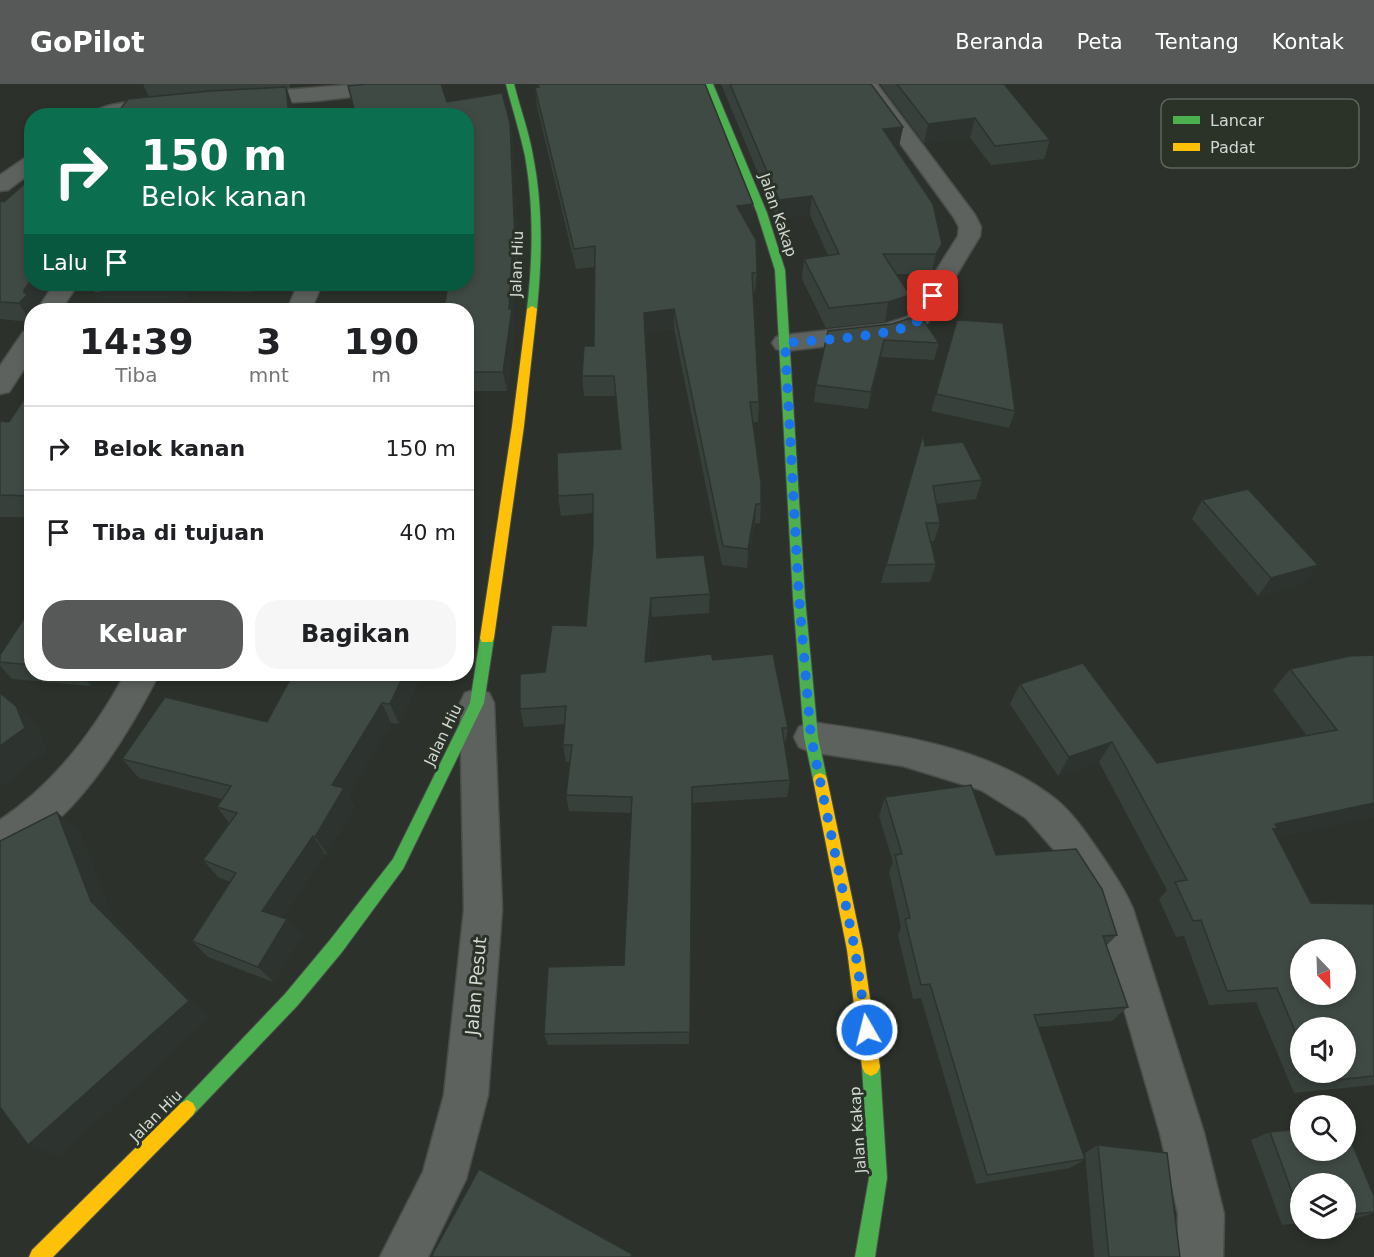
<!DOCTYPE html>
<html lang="id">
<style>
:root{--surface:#fff;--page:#f6f6f6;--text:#202124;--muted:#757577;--line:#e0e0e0;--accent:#565958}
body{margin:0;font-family:"DejaVu Sans",sans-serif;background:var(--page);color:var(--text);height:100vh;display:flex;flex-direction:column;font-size:22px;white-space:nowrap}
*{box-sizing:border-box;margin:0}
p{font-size:20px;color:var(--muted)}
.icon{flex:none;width:33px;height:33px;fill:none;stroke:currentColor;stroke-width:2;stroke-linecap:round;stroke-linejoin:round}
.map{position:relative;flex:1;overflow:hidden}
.side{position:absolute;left:24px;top:219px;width:450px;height:378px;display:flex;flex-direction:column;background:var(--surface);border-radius:24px;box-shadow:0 3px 9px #0003}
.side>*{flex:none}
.banner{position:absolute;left:24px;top:24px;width:450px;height:183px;border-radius:24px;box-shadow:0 3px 9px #0003;background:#0b6e4f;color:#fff;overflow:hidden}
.needle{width:39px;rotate:157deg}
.tools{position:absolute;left:1290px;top:855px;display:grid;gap:12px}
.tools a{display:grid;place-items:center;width:66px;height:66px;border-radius:50%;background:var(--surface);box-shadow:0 3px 9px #0003;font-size:30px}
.pin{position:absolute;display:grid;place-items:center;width:51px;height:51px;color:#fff;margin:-26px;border-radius:12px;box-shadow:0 3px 9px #0006}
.me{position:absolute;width:66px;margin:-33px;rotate:352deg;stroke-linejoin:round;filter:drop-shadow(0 0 4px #0008)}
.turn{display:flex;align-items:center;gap:21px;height:126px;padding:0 18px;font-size:27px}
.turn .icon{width:78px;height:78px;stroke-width:2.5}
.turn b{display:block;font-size:42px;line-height:51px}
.then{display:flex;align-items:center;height:57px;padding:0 18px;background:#0003;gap:12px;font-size:22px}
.eta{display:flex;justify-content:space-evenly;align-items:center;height:102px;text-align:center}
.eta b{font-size:36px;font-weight:800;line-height:42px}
.primary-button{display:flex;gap:12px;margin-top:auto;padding:12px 18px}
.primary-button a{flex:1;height:69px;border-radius:24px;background:var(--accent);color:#fff;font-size:24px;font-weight:800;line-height:69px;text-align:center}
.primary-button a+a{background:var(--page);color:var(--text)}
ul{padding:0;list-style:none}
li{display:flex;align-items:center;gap:18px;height:84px;padding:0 18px;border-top:2px solid var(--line)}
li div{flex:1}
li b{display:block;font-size:22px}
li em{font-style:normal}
header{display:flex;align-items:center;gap:36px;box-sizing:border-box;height:84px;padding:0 30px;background:var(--accent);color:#fff}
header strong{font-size:28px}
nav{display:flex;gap:33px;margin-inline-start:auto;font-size:21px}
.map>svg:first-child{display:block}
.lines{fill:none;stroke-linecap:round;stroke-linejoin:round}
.street-casing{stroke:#4a4e4a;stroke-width:3}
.fast-casing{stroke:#4a4e4a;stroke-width:2}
.slow-casing{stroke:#4a4e4a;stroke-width:2}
.street{fill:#5e625e;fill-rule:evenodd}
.fast{fill:#4caf50;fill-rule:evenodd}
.slow{fill:#ffc107;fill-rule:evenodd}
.wall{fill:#37403a;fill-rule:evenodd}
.shaded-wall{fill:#2d3430}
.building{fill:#404a44;stroke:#2d3430;stroke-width:1.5;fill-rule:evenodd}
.route{stroke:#1a73e8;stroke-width:10;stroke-dasharray:0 18}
.labels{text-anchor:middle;stroke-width:6;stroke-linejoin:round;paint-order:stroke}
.street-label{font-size:15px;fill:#d3d8d2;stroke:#2b3329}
.near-street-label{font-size:18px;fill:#d3d8d2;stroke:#2b3329}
.key{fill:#2b3329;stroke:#5d655c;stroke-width:1.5}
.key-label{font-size:16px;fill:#d3d8d2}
</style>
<header>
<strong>GoPilot</strong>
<nav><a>Beranda</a><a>Peta</a><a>Tentang</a><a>Kontak</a></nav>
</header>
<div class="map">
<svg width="1374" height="1173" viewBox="0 0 1374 1173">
<rect width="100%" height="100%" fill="#2c312b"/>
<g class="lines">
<g class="street-casing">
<g id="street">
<path d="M362,0H423L420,4L413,6L315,17L244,21L237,19L234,15L237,11L244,9Z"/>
<path d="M857,0H877L975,131L981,143L980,152L925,243L888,255L785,267L776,265L772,259L776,253L785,251L885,240L907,233L958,152L959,143L953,132Z"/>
<path d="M166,15L173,17L176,21L173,25L120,32H89C101,17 147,17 166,15Z"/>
<path d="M32,72V88L8,106L0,107V91L25,74Z"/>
<path d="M54,200H78L61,226H37Z"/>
<path d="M298,200H322L311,226H287Z"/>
<path d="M32,245V273L9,308L0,310V282L23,248Z"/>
<path d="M125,590H159C126,654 71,747 0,774V736C54,700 95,646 125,590Z"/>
<path d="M477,605L489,609L494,619L502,826L488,1011L466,1095L428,1173H380L423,1088L444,1011L464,826L460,619L465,609Z"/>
<path d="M811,638C892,650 982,661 1050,711C1072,726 1091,756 1106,778C1116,793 1126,808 1133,825L1204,1049L1224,1130L1223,1173H1177L1178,1130L1160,1049L1097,832L1063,776L1026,734L981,706L903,682L811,668L799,663L794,653L799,643Z"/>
</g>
</g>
<g class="fast-casing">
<g id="fast">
<path d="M506,0H514C520,24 529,48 533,72C543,122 542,175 537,225L532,228L527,225C533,175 534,122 525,72C520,48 512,24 506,0Z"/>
<path d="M705,0H713L767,129L785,186L805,514L818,653L827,695L825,699L820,701L815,699L813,695L804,653L793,514L775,186L757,129Z"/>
<path d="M487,549L492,550L494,554L484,619L403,785L342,868L297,922L193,1031L187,1034L181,1031L178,1025L181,1019L285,910L330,856L393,775L470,619L480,554L482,550Z"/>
<path d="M871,974L877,977L880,983L887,1094L875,1173H855L869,1094L862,983L865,977Z"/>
</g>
</g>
<g class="slow-casing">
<g id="slow">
<path d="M532,222L537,225L524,342L494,554L492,558H482L480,554L512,342L527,225Z"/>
<path d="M820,689L825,691L827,695L863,866L880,983L877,989L871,992L865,989L862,983L847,866L813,695L815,691Z"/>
<path d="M187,1016L193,1019L196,1025L193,1031L53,1173H29L32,1166L181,1019Z"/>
</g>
</g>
<use href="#street" class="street"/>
<use href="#fast" class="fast"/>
<use href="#slow" class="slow"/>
</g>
<g class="wall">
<path d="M143,0H290V4H287L292,20L293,32H115L149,13Z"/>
<path d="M537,0L753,120L752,139L747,140L757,188L755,208L753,209L759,318L758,338H752L761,420L760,439L755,440L747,484L722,481L674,245L645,249L657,474L710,510L709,529L652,533L648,578L713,576L788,644L785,661L790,696L787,713L692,719L689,960L548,961L544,950L624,881L631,729L569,727L566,711L570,678H566L563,661L565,640L524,643L520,625L545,588L586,542L593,460V429L561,432L558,412L621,365L616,312H584L582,292L594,262L595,183L576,185L537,23L535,4L537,3Z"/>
<path d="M721,0H871L903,43L899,62H895L942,160L938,180L931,190H896L906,231L885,238L826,244L802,195L804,175L828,171L810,131L777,135Z"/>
<path d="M880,0H1004L1050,56L1044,75L991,81L970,54L924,59Z"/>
<path d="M447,18L510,39L513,57L518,177H515L513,230L515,244L507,307H466V226L447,206H441L440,200H466Z"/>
<path d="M0,117L4,118L32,200H52L36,224L30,238L0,235Z"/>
<path d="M95,200H257L253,208L187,207V216L110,226H103L94,209Z"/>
<path d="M828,247L939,259L934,276L881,273L868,325L814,318L816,301Z"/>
<path d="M32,303V433H0V337L9,338Z"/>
<path d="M936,310L1015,327L1009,344L931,327Z"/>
<path d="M925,362L982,396L976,415L936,420L940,439L934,457H930L936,480L930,498L881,499L886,481Z"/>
<path d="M1202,416L1304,499L1258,512L1192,435Z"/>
<path d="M32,522V590H99L91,602L12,595L0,582V571Z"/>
<path d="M1374,571V733L1277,753L1311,819L1374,820V1001L1294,1009L1256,918L1209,921L1184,852L1176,853L1159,815L1167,806L1099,678L1058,692L1010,620L1020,600L1157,679L1307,652L1273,606L1290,585ZM1300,944L1346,988H1300Z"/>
<path d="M421,590L399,640L391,639L348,711L354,723L327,770H325L282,834L287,835L301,851L273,898L208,873L192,857L230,798L218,793L203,776L229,739L217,723L222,715L139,694L122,675L267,638Z"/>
<path d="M885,713L996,771L1117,851L1106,862L1128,923L1112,937L1038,943L1085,1075L1070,1084L976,1100L921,914L913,915L898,851L901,843L889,788L893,778L879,732Z"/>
<path d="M1270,1048L1374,1112V1129L1358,1134L1346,1135V1100H1300V1139L1282,1141L1251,1056Z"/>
<path d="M1098,1061L1180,1173H1094L1085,1069Z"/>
</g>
<g class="shaded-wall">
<path d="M286,3L292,20L293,32H289Z"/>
<path d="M975,34L970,54L924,59L928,40Z"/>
<path d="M510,39L513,57L518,177L515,158Z"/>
<path d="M903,43L899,62L880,64L883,45Z"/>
<path d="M812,112L810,131L777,135L779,116Z"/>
<path d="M753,120L752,139L737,142V122Z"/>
<path d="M513,158L515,177L513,230L515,244L507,307L503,288L509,225Z"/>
<path d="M942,160L938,180L931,190L936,170Z"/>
<path d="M32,195V200H52L36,224L38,226H32V236L30,238L19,219L24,209V206Z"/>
<path d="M162,200H184L187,207V216L110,226H103L94,209Z"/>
<path d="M250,200H257L253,208Z"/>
<path d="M910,211L906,231L885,238L888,218Z"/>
<path d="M674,225V245L644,249V229Z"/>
<path d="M884,256L881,273L868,325L871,308Z"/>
<path d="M756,420L755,440L747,484L748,465Z"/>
<path d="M468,430L474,453L466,477V436Z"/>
<path d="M1318,481L1304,499L1258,512L1271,494Z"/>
<path d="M651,514L652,533L646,596L645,578Z"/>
<path d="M81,590H99L91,602Z"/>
<path d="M404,590H421L399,640L390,620Z"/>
<path d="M382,619L391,639L348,711L354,723L327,770L315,753L332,701Z"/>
<path d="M16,622L39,645L47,667L0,704V662Z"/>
<path d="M1112,658L1099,678L1058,692L1069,673Z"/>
<path d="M1374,719V733L1266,756L1275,740Z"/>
<path d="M57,728L81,750L115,838L210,934L59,1073L28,1061L91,817Z"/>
<path d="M313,752L325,770L276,843L262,827Z"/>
<path d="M287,835L301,851L273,898L258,883Z"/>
</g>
<g class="building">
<path d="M367,0H441L447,18L502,9L510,39L515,158H513L509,225H512L503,288H466V226H444L448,200H466V32H356L348,2Z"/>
<path d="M537,0H705L753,120L737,122L756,156L757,188L752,189L759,318H750L761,399V420H756L748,465L723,462L674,225L644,229L657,474L704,471L710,510L651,514L645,578L711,570L713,576L773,570L788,644H782L790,696L692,703L690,948L544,950L548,883L624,881L632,713L566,711L572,661H563L566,622L520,625V590L545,588L552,541L586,542L593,460V410L558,412L557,369L621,365L614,292H582L584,262H594L595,162L574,165L535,4L539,3Z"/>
<path d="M730,0H871L903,43L883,45L933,120L942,160L936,170H883L910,211L888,218L829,224L804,175L839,170L812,112L779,116Z"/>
<path d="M897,0H1004L1050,56L995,62L975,34L928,40Z"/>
<path d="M286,3L289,32H115L128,15L210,7Z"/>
<path d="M32,93V195L24,206V209L28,210L19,219L0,218V117L4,118Z"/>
<path d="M95,200H162L94,209Z"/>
<path d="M920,231L939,259L884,256L871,308L816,301L828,247L892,240Z"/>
<path d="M957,236L1003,239L1015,327L936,310Z"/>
<path d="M32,303V412L0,411V337L9,338Z"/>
<path d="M923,351L925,362L963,358L982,396L933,402L940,439H926L936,480L886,481Z"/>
<path d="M1248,405L1318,481L1271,494L1202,416Z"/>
<path d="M32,522V581L0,578V571Z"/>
<path d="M1374,571V719L1275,740L1278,744L1273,745L1311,819L1374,820V992L1317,998L1313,988H1346V944H1300V959L1277,904L1227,907L1201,836L1193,837L1175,798L1187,796L1112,658L1069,673L1020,600L1083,579L1157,679L1337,646L1290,585L1350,572ZM1300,866H1346V910H1300Z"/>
<path d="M293,590H404L390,620L382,619L332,701L344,704L315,753L313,752L262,827L287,835L258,883L192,857L236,789L203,776L237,729L217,723L231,702L122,675L165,613L267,638Z"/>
<path d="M0,609L16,622L25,644L0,662Z"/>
<path d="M971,701L996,771L1076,765L1102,805L1117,851L1103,852L1128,923L1034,931L1085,1075L987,1091L930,900L921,901L905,835L910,834L895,771L902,770L885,713Z"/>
<path d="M57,728L91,817L189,917L28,1061L0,1023V757Z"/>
<path d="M1300,1045V1066H1346V1045L1374,1112V1128L1346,1131V1100H1300V1130L1270,1048Z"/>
<path d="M1098,1061L1167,1069L1180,1173H1109Z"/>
<path d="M479,1085L632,1170L631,1173H434L432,1171Z"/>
</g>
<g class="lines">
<path class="route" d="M867,946L855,866L811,653L799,514L785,259C816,256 891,253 915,239C923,234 928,220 933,212"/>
</g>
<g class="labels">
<g class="street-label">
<text transform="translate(778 131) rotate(71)" y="5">Jalan Kakap</text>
<text transform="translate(517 180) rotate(-88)" y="5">Jalan Hiu</text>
<text transform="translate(443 651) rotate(-64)" y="5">Jalan Hiu</text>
<text transform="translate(156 1032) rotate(-45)" y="5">Jalan Hiu</text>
<text transform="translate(858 1046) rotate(-94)" y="5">Jalan Kakap</text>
</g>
<g class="near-street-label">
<text transform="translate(476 902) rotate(-85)" y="6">Jalan Pesut</text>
</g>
</g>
<rect x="1161" y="15" width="198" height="69" rx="9" class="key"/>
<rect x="1173" y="32" width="27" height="8" fill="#4caf50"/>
<rect x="1173" y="59" width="27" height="8" fill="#ffc107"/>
<g class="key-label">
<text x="1210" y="42">Lancar</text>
<text x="1210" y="69">Padat</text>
</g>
</svg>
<div class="tools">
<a><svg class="needle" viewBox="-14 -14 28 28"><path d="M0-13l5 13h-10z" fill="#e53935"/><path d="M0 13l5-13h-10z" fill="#757577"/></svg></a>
<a><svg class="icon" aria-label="sound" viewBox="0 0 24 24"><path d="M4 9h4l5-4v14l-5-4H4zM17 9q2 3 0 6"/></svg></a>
<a><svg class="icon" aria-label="search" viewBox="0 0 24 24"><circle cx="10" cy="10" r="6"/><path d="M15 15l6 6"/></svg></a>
<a><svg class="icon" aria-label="layers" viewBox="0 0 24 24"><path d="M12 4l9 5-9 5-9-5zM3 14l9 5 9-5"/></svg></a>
</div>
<div class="pin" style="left:933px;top:212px;background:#d93025"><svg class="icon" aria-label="arrive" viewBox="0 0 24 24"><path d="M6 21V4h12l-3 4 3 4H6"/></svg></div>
<svg class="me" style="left:867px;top:946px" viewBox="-20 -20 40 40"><circle r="17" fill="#1a73e8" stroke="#fff" stroke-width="3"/><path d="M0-11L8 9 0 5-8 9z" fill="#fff"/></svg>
<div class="banner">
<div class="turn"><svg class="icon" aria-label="right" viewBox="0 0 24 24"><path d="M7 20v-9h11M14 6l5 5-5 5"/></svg><div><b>150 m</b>Belok kanan</div></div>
<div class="then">Lalu<svg class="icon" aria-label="arrive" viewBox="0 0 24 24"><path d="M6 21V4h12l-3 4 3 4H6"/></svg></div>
</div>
<section class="side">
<div class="eta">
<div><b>14:39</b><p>Tiba</p></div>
<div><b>3</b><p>mnt</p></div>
<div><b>190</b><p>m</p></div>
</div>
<ul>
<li><svg class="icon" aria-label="right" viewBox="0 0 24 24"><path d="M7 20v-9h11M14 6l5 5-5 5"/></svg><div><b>Belok kanan</b></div><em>150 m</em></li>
<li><svg class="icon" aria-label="arrive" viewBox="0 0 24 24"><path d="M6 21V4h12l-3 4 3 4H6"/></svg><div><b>Tiba di tujuan</b></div><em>40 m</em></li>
</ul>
<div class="primary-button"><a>Keluar</a><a>Bagikan</a></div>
</section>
</div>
